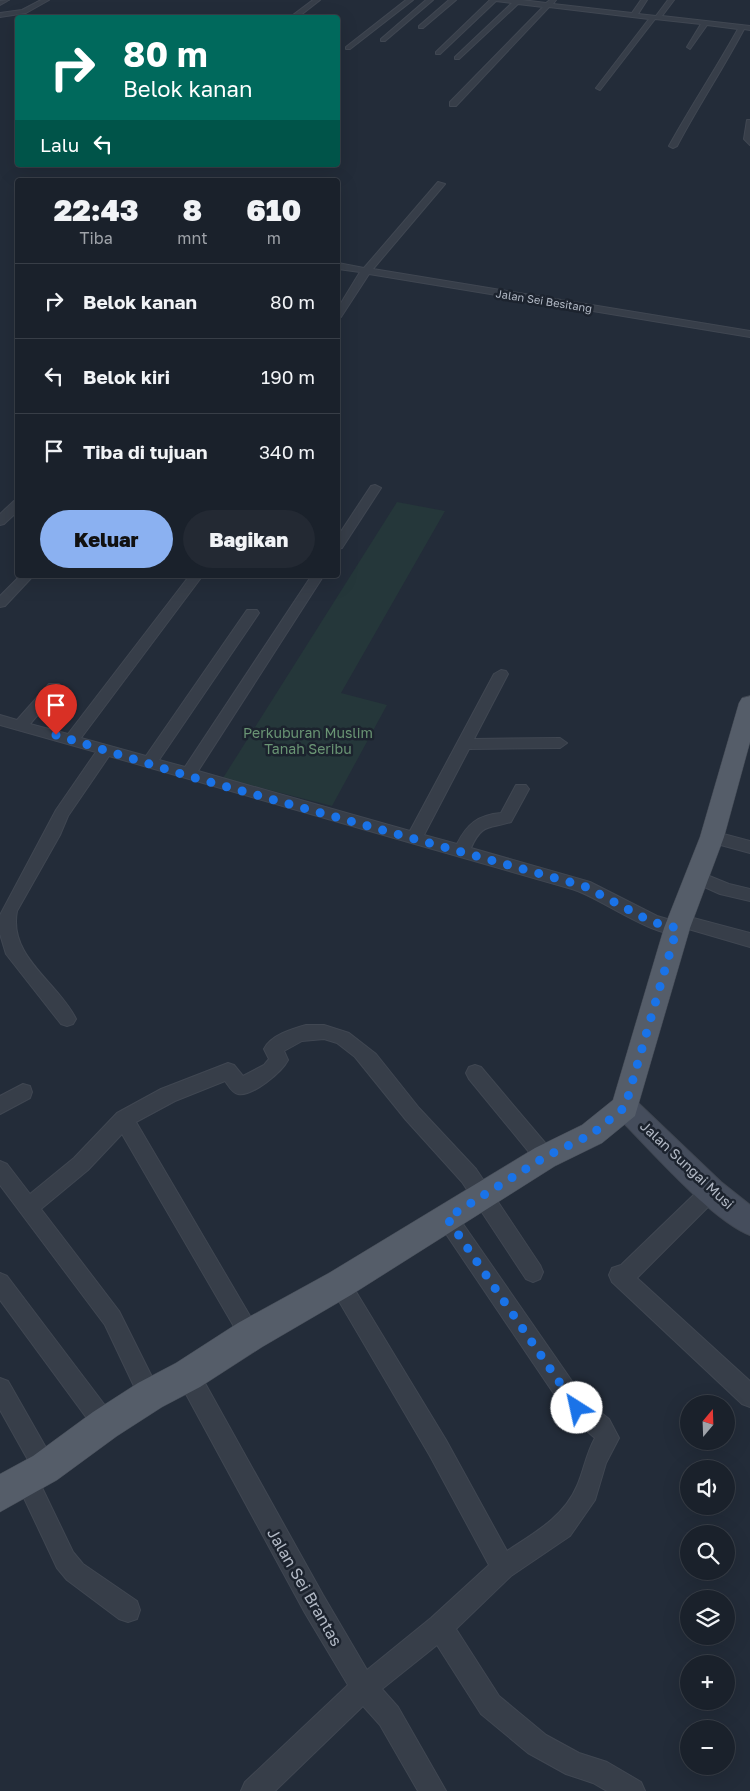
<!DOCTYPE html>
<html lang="id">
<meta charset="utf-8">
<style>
:root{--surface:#1a212b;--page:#232933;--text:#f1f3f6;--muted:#9fa3a9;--line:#383e47;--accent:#8bb1f1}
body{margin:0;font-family:"Golos Text",sans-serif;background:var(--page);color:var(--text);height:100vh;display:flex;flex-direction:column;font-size:19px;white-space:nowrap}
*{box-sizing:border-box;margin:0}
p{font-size:16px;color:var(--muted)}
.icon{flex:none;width:28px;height:28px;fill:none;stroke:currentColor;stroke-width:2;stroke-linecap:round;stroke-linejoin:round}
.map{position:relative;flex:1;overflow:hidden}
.drawer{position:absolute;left:15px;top:178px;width:325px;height:400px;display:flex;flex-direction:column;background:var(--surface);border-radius:5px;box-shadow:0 5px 20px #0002,0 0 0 1px var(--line)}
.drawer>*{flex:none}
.top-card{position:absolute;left:15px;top:15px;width:325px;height:152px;border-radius:5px;box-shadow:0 5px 20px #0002,0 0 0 1px var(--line);background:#00695c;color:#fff;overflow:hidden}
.needle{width:32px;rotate:19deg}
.buttons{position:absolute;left:680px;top:1395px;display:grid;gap:10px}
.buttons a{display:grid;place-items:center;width:55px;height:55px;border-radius:50%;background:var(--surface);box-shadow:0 5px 20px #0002,0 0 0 1px var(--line);font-size:25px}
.pin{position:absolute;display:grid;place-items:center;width:42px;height:42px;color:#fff;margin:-51px -21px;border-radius:50% 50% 50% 0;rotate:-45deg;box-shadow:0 0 5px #0007}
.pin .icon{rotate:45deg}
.me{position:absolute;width:55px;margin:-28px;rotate:325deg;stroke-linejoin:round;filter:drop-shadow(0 0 4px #0008)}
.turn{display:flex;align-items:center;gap:18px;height:105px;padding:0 25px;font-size:22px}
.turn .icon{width:65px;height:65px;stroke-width:2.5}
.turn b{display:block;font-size:35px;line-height:42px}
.then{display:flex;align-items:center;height:48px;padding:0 25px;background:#0003;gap:10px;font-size:19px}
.eta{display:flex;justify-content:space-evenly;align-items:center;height:85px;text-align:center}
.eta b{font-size:30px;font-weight:800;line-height:35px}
.action{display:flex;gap:10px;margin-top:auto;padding:10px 25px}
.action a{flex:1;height:58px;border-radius:30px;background:var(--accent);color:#111;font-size:20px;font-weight:800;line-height:58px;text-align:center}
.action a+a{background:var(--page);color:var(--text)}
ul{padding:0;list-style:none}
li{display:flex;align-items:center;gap:15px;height:75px;padding:0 25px;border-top:1px solid var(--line)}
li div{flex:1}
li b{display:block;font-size:19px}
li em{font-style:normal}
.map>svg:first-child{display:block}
.green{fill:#25373a}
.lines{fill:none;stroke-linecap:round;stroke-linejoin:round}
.street-casing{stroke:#404752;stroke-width:2}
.secondary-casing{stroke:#404752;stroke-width:2}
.primary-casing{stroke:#404752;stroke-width:1}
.street{fill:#373e49;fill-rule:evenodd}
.secondary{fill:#454d5c;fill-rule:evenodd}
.primary{fill:#555d69;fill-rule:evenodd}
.route{stroke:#1a73e8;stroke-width:9;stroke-dasharray:0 16.2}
.labels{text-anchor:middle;stroke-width:5;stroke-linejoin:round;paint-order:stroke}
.far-street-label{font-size:11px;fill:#b2b9c5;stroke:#1c232e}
.park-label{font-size:14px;fill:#6a9574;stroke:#1c232e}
.street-label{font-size:14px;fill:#b2b9c5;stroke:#1c232e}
.near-street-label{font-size:16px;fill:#b2b9c5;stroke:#1c232e}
</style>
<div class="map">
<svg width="750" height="1791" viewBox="0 0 750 1791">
<rect width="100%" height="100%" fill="#232c39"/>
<path class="green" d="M397,502L445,511L341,693L387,705L332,806L223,778Z"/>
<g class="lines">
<g class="street-casing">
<g id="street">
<path d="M9,0L0,5V1Z"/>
<path d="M41,0H49L26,13L0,17V13L22,10Z"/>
<path d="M313,0H320L297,18H289Z"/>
<path d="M406,0H413L350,49H346V47Z"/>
<path d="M426,0H433L385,41H381V39Z"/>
<path d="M449,0H456L423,28H419V26Z"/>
<path d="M490,0H522L546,3L550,0H556L553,4L632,13L641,0H647L638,14L656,16L668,0H674L662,16L750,26V30L744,29C723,69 698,106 677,146L673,148L669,146C691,106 716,69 738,29L707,25L690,49L687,47L701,24L655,19L600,90L596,88L649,19L549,7L456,106H450V102L543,7L518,4L459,59H455V57L512,3L496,1L440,54H436V52Z"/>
<path d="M747,120H750V145L744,139Z"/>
<path d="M438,182L445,184L373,269L750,331V337L369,274L341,317L338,318V308L360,272L338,269V263L364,268Z"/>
<path d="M375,485L381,488L342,548L338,549V536L371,486Z"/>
<path d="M14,501H18V511L4,524L0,525V514Z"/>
<path d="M21,575H34L5,606L0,607V596Z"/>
<path d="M190,575H203L81,738L146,756L247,610H257L259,613L159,760L185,767L312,575H324L198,771L410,831L494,674L501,670L506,671L508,674L474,739L560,738L567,743L560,748L469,749L424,835L457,844C467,824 478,815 501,813L516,785H526L529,789L511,822C489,829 482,823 471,848L590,882L657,916L674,921L676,916L682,915L750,933V947L685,928L683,933C657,941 600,897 572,889C418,845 262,800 109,756L68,816L60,835L17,911C8,957 58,982 76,1019L73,1024L67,1026L61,1024L6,954L0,934V915L56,810L96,752L0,725V715L17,720L49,684H59L61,687L59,690L30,724L68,734Z"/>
<path d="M712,831L750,841V853L706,841L704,837L706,833Z"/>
<path d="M697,871L729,884L750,889V901L720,894L691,881L689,877L691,873Z"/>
<path d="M306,1025H324L349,1033L376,1054L419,1108L476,1169L540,1265L543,1272L540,1279L533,1282L526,1279L462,1182L406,1120L355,1057L337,1043L324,1039L302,1041L284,1051L288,1060C282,1072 252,1097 238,1094C232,1093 228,1085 225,1081L175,1101L136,1122L257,1328L261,1335L257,1342L250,1346L243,1342L122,1134L88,1170L41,1209L119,1311L161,1395L158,1403L150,1406L142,1403L105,1325L0,1185V1161L7,1164L30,1194L74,1158L117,1113L161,1089L228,1063L234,1065L243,1076L264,1065L269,1059L264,1049C271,1035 292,1029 306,1025Z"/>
<path d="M475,1065L481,1067L552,1151L555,1157L552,1163L545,1166L538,1163L469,1079L466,1073L469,1067Z"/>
<path d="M23,1084L30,1086L32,1092L30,1098L0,1114V1096Z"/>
<path d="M711,1182L718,1185L721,1191L718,1197L637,1278L750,1381V1407L742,1404L612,1282L609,1275L612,1268L621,1265L704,1185Z"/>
<path d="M447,1209L454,1211L585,1400L609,1419L619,1438L606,1463L595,1500L570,1536L511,1576L456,1629L499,1696L546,1735L579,1753L607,1762L641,1782L645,1791H607L593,1783L566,1774L528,1753L481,1714L437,1645L382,1689L398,1707L446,1791H418L380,1725L363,1706L275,1791H241L245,1782L348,1685L305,1613L180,1383L177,1375L180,1367L188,1364L196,1367L323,1595L367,1670L431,1618L489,1565L430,1456L333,1291L330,1284L333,1277L340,1274L347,1277L446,1440L507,1551C534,1533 564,1517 577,1486C584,1470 586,1454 595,1438L569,1416L440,1225L437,1218L440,1211Z"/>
<path d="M0,1273L7,1276L113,1416L116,1424L113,1432L105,1435L97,1432L0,1300Z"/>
<path d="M0,1378L8,1381L53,1460L56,1468L53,1476L45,1479L37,1476L0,1410Z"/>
<path d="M26,1468L34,1471L73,1552L83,1564L137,1601L140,1610L137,1619L128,1622L119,1619L67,1580L57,1568L15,1479L18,1471Z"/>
</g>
</g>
<g class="secondary-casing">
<path id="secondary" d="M625,1096L634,1099L721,1182L750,1205V1235C711,1220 648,1147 616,1115L612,1107L616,1099Z"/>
</g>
<g class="primary-casing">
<path id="primary" d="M750,696V742L724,837L690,928L635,1116L602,1143L555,1166L351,1295L262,1347L200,1387L162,1407L117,1436L57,1480L0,1512V1474L33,1456L93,1412L138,1383L176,1363L238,1323L329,1273L535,1148L582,1125L613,1100L664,928L700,837L739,703L742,698Z"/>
</g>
<use href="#street" class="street"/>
<use href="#secondary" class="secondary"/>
<use href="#primary" class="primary"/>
</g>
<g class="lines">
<path class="route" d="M56,735L188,776L584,886L652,922L677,928L625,1107L592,1134L545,1157L447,1218L577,1408"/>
</g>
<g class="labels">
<g class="far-street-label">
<text transform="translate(544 301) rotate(9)" y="4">Jalan Sei Besitang</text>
</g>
<g class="park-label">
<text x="308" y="738">Perkuburan Muslim<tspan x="308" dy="16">Tanah Seribu</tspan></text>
</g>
<g class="street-label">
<text transform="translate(687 1165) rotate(43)" y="5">Jalan Sungai Musi</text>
</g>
<g class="near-street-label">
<text transform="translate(305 1587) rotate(60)" y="6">Jalan Sei Brantas</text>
</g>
</g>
</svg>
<div class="buttons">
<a><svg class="needle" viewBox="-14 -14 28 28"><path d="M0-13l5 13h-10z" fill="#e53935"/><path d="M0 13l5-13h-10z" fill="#9fa3a9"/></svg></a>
<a><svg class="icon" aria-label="sound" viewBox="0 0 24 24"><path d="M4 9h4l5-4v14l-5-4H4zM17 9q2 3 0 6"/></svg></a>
<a><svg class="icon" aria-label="search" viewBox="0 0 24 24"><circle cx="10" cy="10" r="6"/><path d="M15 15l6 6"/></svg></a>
<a><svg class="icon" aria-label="layers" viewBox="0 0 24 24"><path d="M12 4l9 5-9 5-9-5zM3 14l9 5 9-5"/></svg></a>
<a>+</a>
<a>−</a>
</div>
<div class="pin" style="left:56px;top:735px;background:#d93025"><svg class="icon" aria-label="arrive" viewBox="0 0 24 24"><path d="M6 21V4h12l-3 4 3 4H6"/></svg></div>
<svg class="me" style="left:577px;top:1408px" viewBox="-20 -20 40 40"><circle r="19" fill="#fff"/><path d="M0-13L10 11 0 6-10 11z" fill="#1a73e8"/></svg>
<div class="top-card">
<div class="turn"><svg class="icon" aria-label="right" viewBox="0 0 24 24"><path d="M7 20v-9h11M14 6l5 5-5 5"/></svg><div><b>80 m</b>Belok kanan</div></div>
<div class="then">Lalu<svg class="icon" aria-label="left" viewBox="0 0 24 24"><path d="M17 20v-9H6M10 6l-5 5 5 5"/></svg></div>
</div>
<section class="drawer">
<div class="eta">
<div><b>22:43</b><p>Tiba</p></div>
<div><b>8</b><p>mnt</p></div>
<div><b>610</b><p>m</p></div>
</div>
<ul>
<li><svg class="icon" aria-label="right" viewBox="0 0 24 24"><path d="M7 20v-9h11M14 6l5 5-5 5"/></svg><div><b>Belok kanan</b></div><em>80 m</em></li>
<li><svg class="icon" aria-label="left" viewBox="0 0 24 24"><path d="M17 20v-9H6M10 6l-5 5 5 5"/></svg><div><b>Belok kiri</b></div><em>190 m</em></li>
<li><svg class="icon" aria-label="arrive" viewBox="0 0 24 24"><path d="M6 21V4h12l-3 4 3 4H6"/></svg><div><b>Tiba di tujuan</b></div><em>340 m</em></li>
</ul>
<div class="action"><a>Keluar</a><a>Bagikan</a></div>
</section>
</div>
